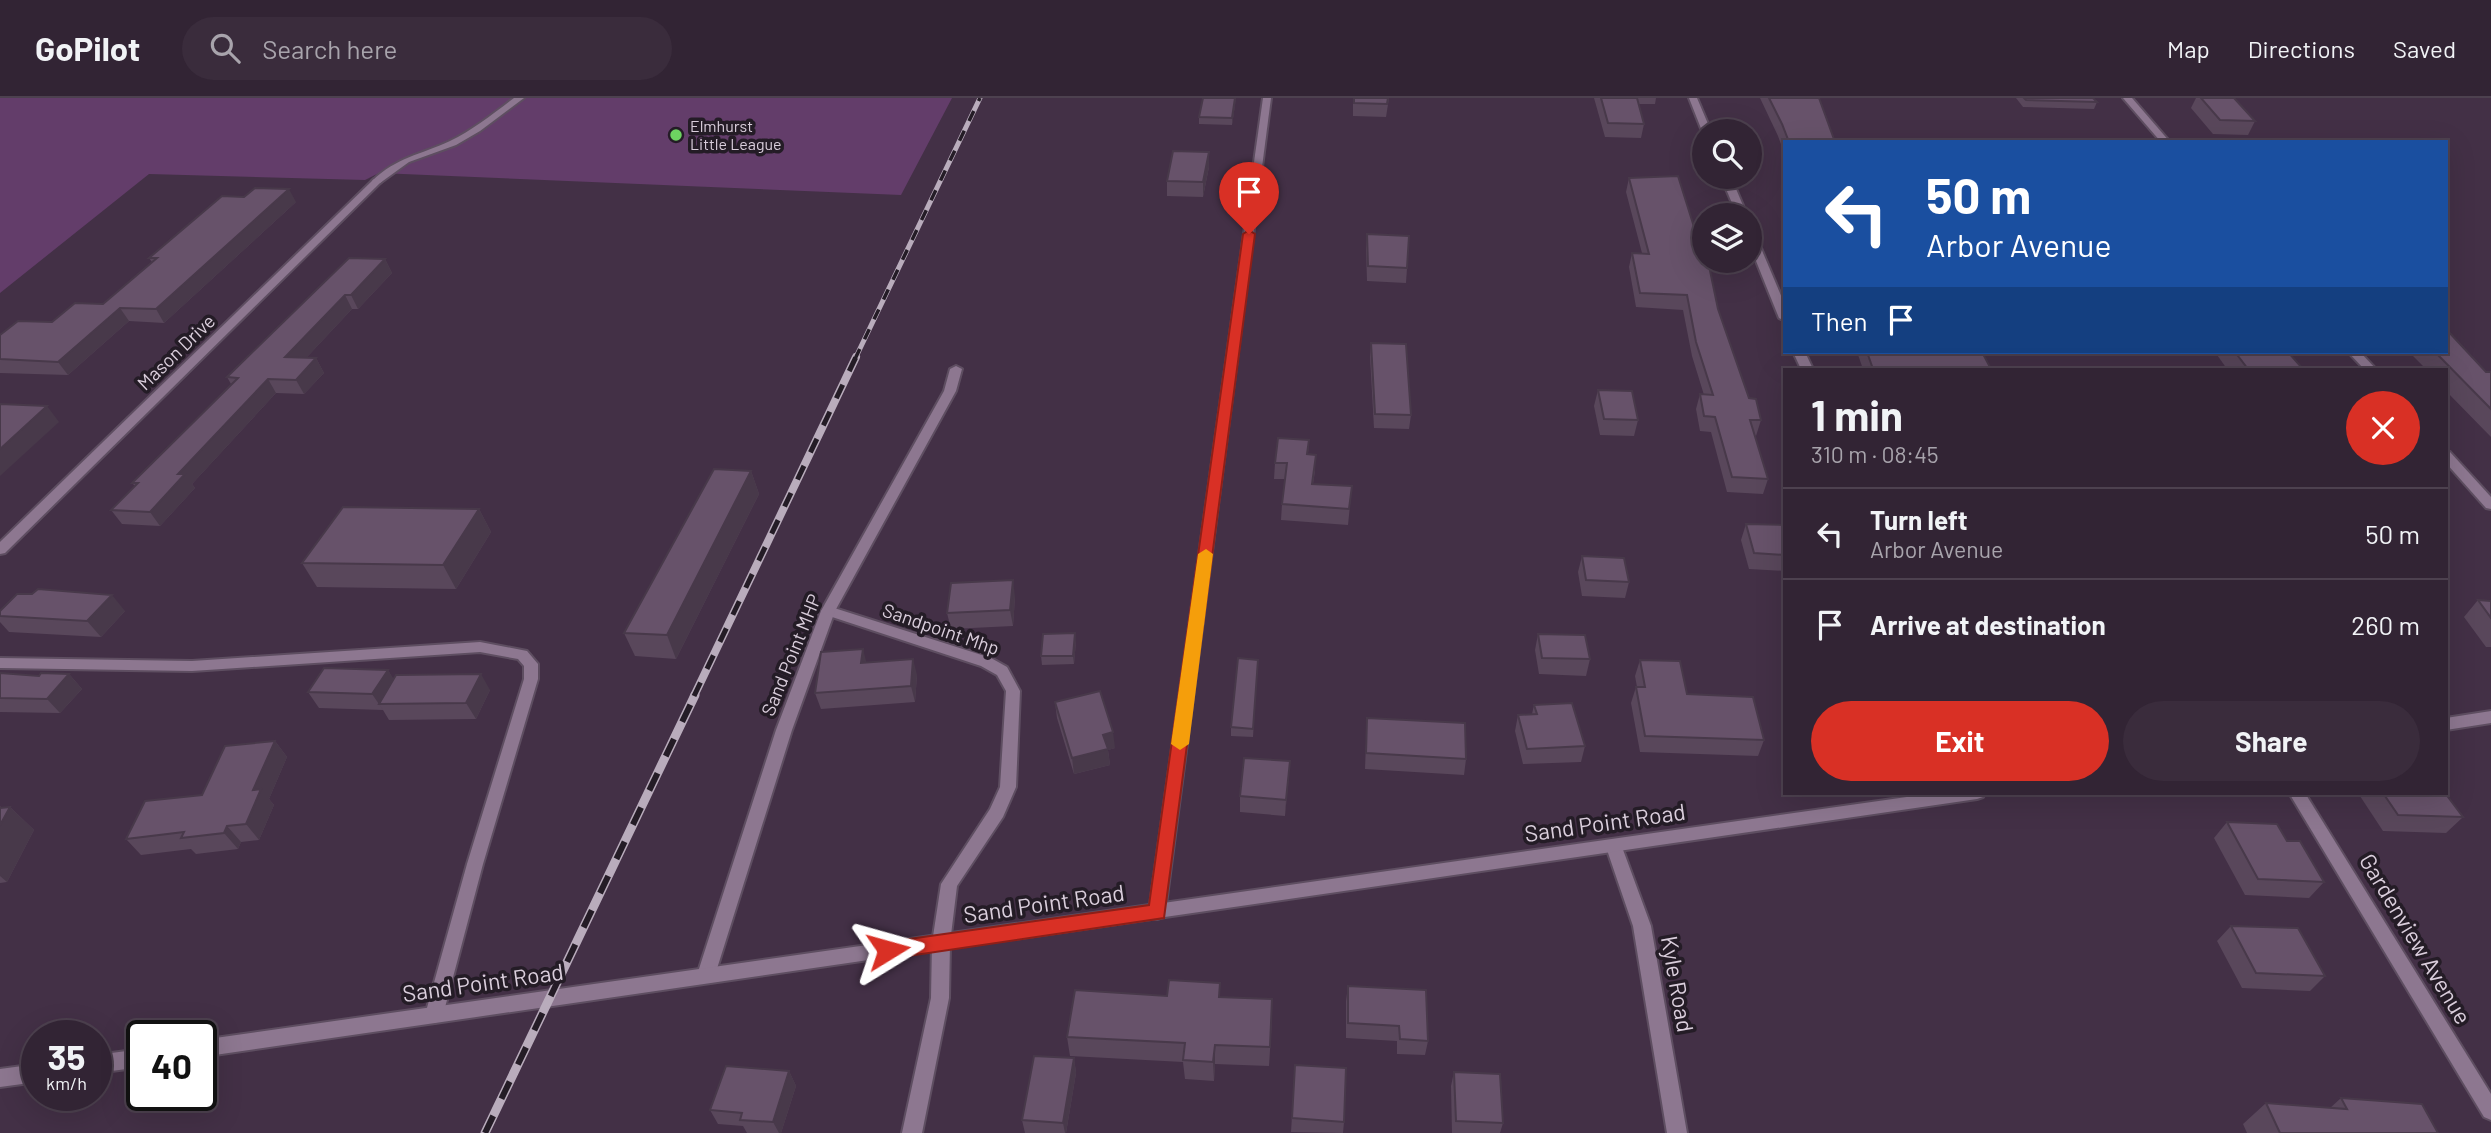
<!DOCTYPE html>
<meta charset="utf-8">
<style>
:root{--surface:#322434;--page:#3a2c3c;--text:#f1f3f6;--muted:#a8a4ac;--line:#4d414f;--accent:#d93025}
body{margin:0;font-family:Barlow,sans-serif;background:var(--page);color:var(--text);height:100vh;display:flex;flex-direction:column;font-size:26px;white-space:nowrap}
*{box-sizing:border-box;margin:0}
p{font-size:23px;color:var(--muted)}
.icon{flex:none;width:38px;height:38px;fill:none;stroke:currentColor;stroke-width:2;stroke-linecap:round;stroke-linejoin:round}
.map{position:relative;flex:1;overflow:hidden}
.side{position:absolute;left:1783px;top:270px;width:665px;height:427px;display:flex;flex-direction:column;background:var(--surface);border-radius:0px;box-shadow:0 7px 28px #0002,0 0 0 2px var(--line)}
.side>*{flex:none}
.banner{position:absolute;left:1783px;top:42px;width:665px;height:214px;border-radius:0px;box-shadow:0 7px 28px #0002,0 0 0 2px var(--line);background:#1a4fa0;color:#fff;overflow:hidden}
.controls{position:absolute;left:1692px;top:21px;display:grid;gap:14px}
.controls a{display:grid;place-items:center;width:70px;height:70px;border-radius:50%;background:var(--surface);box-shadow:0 7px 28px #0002,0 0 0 2px var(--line);font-size:35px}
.speed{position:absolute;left:21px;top:922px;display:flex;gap:14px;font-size:35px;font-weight:700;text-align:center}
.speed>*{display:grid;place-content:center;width:91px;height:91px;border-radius:50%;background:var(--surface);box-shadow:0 7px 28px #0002,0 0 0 2px var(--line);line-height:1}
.speed small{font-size:18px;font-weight:400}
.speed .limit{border:4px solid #111;border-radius:10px;background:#fff;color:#111}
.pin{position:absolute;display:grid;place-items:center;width:60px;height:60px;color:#fff;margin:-72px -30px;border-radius:50% 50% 50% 0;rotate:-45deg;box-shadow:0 0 7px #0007}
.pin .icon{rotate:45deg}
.me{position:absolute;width:77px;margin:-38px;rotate:82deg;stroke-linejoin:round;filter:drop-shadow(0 0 5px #0008)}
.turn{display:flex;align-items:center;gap:24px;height:147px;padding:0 28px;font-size:32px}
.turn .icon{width:91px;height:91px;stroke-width:2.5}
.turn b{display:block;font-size:49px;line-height:60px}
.then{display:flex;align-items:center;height:66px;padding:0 28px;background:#0003;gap:14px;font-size:26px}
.round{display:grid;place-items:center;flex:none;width:74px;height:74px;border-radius:37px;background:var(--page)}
.overview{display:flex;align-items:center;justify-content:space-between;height:119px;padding:0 28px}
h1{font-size:42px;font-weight:700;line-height:52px}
.button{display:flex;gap:14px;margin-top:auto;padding:14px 28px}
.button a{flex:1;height:80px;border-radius:42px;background:var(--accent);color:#fff;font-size:28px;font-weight:700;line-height:80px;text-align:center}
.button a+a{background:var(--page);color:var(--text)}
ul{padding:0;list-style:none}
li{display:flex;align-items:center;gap:21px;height:91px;padding:0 28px;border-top:2px solid var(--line)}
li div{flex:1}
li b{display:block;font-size:26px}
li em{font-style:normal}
header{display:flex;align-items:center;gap:42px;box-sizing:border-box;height:98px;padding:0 35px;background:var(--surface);border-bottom:2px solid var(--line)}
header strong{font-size:33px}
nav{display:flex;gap:38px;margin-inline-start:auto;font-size:24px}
.search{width:490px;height:63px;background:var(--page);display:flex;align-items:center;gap:18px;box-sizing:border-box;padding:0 24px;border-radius:38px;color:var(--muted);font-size:26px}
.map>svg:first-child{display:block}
.green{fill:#633d6a}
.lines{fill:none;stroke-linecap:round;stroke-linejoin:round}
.service-casing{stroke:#5e4e61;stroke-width:4}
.minor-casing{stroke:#5e4e61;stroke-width:4}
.tertiary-casing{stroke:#5e4e61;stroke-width:4}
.service{fill:#8d7790;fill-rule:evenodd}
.minor{fill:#8d7790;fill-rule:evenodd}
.tertiary{fill:#8d7790;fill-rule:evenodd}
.rail-far2-casing{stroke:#b9acbc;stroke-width:5}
.rail-far1-casing{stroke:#b9acbc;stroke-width:8}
.rail-casing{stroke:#b9acbc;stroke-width:9}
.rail-far2{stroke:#241c26;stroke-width:3.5;stroke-dasharray:11;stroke-linecap:butt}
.rail-far1{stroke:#241c26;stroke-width:5;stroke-dasharray:15;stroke-linecap:butt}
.rail{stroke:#241c26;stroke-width:6;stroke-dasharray:19;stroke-linecap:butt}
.wall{fill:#59475b}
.shaded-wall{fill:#48394a}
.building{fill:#67526a;stroke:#48394a;stroke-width:2}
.route{fill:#d93025;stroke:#8d1f18;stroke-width:2}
.slow{fill:#f59e0b}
.poi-dot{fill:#6dd361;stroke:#241c26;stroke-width:2.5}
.labels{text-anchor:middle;stroke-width:7;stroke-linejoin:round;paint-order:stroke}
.far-poi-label{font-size:16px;fill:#dacedc;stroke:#241c26;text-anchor:start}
.street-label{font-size:19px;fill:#dacedc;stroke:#241c26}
.near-street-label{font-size:23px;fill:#dacedc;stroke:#241c26}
</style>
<header>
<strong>GoPilot</strong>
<div class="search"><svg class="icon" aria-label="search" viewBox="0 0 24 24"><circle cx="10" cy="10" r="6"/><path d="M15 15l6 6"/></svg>Search here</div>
<nav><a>Map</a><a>Directions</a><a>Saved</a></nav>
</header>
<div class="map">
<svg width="2491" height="1035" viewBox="0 0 2491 1035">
<rect width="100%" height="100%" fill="#433046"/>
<path class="green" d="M0,0H952L901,97L379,75L365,82L149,76L0,195Z"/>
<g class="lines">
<g class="service-casing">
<g id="service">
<path d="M514,0H524L480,33L456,47L409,64L380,85L372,83C397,59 420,57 450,43C473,32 494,15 514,0Z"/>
<path d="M828,508L991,560L1007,569L1020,593L1016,689L1003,719L957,788L950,845L947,850L941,853L935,850L932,845L941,786L990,711L1000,689L1006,593L997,577L981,568L823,516L821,513Z"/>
<path d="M480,544L527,553L538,566V581L483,766L443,917L440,923L434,925L428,923L425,917L467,766L524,581V568L518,561L480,554L192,573L0,570V560L192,563Z"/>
</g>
</g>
<g class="minor-casing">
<g id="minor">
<path d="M1263,0H1271L1165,814L1163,819L1157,821L1151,819L1149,814Z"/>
<path d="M1689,0H1697L1711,33H1704V35L1702,33Z"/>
<path d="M2123,0H2132L2170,44H2161Z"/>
<path d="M1721,79H1731L1747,117H1737Z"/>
<path d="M374,81L382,83L5,455L0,456V444Z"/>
<path d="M1750,133L1755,136L1785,207V223L1779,220L1750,148Z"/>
<path d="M1793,254H1805L1813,271H1801Z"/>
<path d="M2348,254H2360L2376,271H2364Z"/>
<path d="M956,268L962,271L956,293L835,513L792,632L715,877L712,883L706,885L700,883L697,877L776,632L821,513L944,293L950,271Z"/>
<path d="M2446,353L2450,354L2491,399V411L2486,410L2446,365Z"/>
<path d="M2289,695H2305L2491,996V1022L2484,1019Z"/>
<path d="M1614,742L1620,744L1622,749L1651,828L1687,1035H1667L1633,828L1606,749L1608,744Z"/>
<path d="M941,837L947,840L950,845L949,900L922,1035H902L931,900L932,845L935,840Z"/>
</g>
</g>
<g class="tertiary-casing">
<g id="tertiary">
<path d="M2491,613V625L2446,632V620Z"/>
<path d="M1935,695H1985L1983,699L1977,701L201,959V942Z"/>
<path d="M142,951V969L96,975V957Z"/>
<path d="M37,966V984L0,989V971Z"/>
</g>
</g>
<use href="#service" class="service"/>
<use href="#minor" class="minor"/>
<use href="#tertiary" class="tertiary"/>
<g class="rail-far2-casing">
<path id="rail-far2" d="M855,261L980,0"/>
</g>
<g class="rail-far1-casing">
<path id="rail-far1" d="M694,598L856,259"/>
</g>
<g class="rail-casing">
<path id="rail" d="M485,1035L695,597"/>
</g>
<use href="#rail-far2" class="rail-far2"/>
<use href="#rail-far1" class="rail-far1"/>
<use href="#rail" class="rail"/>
</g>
<g class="wall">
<path d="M1203,0H1236L1232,27L1199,26V19Z"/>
<path d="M1353,0H1389L1386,19L1353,18Z"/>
<path d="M1594,0H1656L1655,6H1639L1644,26L1641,40L1605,39Z"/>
<path d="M1760,0H1819L1835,44H1785V57L1778,38Z"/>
<path d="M2016,0H2093L2097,4L2094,11L2023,9Z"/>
<path d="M2196,0H2234L2255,23L2248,37L2213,36L2191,10Z"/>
<path d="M1209,54V69L1203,99L1167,98V83Z"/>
<path d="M1629,80L1718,211L1749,300L1761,322L1756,338L1755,337L1768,381L1763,396L1727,394L1711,334L1700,333L1696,311L1700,296L1704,297L1692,258L1683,212L1636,209L1629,169L1632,155H1642L1626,94Z"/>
<path d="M296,104L164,225L129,223L68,277L0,275V237L52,224L103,206L152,164L149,160Z"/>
<path d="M1367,136L1407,170L1406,185L1367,183L1366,151Z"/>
<path d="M385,161L392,175L358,211H352L306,260H316L324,275L304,296L276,295L192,386L195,390L160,428L122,426L111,412L135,388L132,385L231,286L227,279Z"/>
<path d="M1371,245L1411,317L1409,331L1374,330L1370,259Z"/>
<path d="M1857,254H1982L1991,271H1863Z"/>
<path d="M2215,254H2288L2303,271H2227Z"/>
<path d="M2409,254H2446L2486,274H2491V339L2446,293V271H2426Z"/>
<path d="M1598,292L1638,322L1634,338L1600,337L1594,308Z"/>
<path d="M1309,342L1308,356L1315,373L1313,386L1352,388L1348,427L1281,422L1282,406L1285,381H1274L1275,365Z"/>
<path d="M751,373L759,396L676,561L635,558L624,535Z"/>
<path d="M479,411L491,434L456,491L317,489L302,465Z"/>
<path d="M1746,426L1785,427V473L1749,471L1741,442Z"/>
<path d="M1582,458L1629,484L1625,500L1582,498L1578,474Z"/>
<path d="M1015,499L1013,528L951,531L947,515Z"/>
<path d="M2478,502L2491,503V549H2486L2464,519Z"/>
<path d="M0,513H125L101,539L9,534L0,524Z"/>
<path d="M1538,536L1590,561L1586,578L1539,576L1535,552Z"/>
<path d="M1076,543L1074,566L1042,567L1041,558Z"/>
<path d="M1258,562L1253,639L1231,638V629Z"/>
<path d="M1640,562L1687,596L1764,642L1758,658L1640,654L1631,605L1636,589H1637L1635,578Z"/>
<path d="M866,564L917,577L915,604L821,611L815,595Z"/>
<path d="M388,572L393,581L490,592L476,621L389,622L383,612L319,610L308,594Z"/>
<path d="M0,575L39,578L69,576L82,591L60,615L0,614Z"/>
<path d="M1055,604L1115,650L1108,652L1110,667L1074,676L1057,620Z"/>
<path d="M1534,607L1585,648L1581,664L1523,666L1515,633L1518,617L1532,616Z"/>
<path d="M1367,620L1466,661L1464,677L1365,671Z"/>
<path d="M275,643L287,659L269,701L274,707L259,742L241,744L238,751L196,756L191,751L141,757L126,741L202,697Z"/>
<path d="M1290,663L1285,718L1240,714V698Z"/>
<path d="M2358,695H2445L2463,719L2446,735L2383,733Z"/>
<path d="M0,708L2,710L10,709L34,732L7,784L0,785Z"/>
<path d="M2227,724L2287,743L2324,784L2309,800L2245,797L2214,740Z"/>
<path d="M2231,828L2325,878L2310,893L2242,890L2217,843Z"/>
<path d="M1220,885V899L1272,921L1269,968L1215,966L1214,983L1185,981L1183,964L1070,958L1067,939L1167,898Z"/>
<path d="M1348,888L1428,943L1425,957L1397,956V943L1346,940V903Z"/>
<path d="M1074,960L1076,975L1066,1035H1025L1022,1022Z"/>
<path d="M1295,967L1344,1024L1343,1035L1291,1034Z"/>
<path d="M789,973L796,988L781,1035H747L743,1028L718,1026L710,1012Z"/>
<path d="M1454,974L1503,1025L1500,1035H1452L1451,988Z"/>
<path d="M2341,1000L2438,1035H2247L2243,1026L2266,1005L2330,1010Z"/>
</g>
<g class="shaded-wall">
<path d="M1235,0H1236L1232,27V20Z"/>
<path d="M1209,54V69L1203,99V84Z"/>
<path d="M289,91L296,104L164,225L156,211Z"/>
<path d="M385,161L392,175L358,211L351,197Z"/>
<path d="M345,197L352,211L293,274L285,259Z"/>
<path d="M120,210L129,223L68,277L58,264Z"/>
<path d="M316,260L324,275L304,296L296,282Z"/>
<path d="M268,281L276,295L192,386L195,390L160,428L150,414L178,376Z"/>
<path d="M47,308L59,324L0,378V351Z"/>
<path d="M751,373L759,396L676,561L667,537Z"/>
<path d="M479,411L491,434L456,491L443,467Z"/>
<path d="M1013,482L1015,499L1013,528L1010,512Z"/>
<path d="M112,497L125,513L101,539L87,523Z"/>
<path d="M1075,535L1076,543L1074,566L1073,558Z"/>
<path d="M863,551L867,567L861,565Z"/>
<path d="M913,561L917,577L915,604L911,588Z"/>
<path d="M388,572L398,588L379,606L383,612L372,596Z"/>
<path d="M69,576L82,591L60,615L47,601Z"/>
<path d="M481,576L490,592L476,621L466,605Z"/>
<path d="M1113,634L1115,650L1108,652L1110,667L1074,676L1072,660L1103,637Z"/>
<path d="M275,643L287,659L269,701L274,707L259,742L246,726L253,692Z"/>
<path d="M1290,663L1289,679L1285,718L1286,702Z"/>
<path d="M0,708L7,714L10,709L34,732L7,784L0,778Z"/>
<path d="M227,728L241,744L238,751L224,735Z"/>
<path d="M1215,947V966L1214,983L1213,964Z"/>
<path d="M1074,960L1076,975L1066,1035H1065L1063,1025Z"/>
<path d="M789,973L796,988L781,1035H779L773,1024Z"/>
</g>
<g class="building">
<path d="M1203,0H1235L1232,20L1199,19Z"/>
<path d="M1354,0H1388L1387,6L1354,5Z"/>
<path d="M1601,0H1637L1644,26L1608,25Z"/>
<path d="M1769,0H1819L1835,44H1789L1782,26Z"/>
<path d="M2024,0H2093L2097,4L2026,2Z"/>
<path d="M2201,0H2234L2255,23L2220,22Z"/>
<path d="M1173,53L1209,54L1203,84L1167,83Z"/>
<path d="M1678,78L1700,148L1704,149V163H1708L1718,211L1749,300L1756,301L1761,322H1750L1768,381L1732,379L1715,319L1704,318L1700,296L1713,297L1696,244L1687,197L1640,195L1632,155L1649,156L1629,80Z"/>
<path d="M255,90L289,91L156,211L120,210L58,264L0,261V237L18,223L52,224L75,205L103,206L157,160H149L222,98L244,99Z"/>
<path d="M1367,136L1409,138L1407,170L1368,168Z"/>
<path d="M349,160L385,161L351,197H345L285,259L316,260L296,282L268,281L178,376H185L150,414L111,412L138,385H132L238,280L227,279Z"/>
<path d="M2446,231L2486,274H2491V311L2435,254H2446Z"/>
<path d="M1371,245L1406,246L1411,317L1375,316Z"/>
<path d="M1867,254H1982L1991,271H1873Z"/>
<path d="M2235,254H2288L2303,271H2248Z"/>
<path d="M1598,292L1632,293L1638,322L1604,321Z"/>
<path d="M0,306L47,308L0,351Z"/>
<path d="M1278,340L1309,342L1307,356L1316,357L1312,386L1352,388L1349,411L1282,406L1287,365H1275Z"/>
<path d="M714,371L751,373L667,537L624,535Z"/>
<path d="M343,409L479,411L443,467L302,465Z"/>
<path d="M1746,426L1785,427V457L1754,455Z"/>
<path d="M1582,458L1624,460L1629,484L1586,482Z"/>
<path d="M1013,482L1010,512L947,515L951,485Z"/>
<path d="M38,491L112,497L87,523L0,518V513L17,496H32Z"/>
<path d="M2478,502L2491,503V520Z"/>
<path d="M1075,535L1073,558H1041L1043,536Z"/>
<path d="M1538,536L1585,537L1590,561L1542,560Z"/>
<path d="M863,551L861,565L913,561L911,588L815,595L821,554Z"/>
<path d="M1238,560L1258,562L1253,631L1231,629Z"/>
<path d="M1640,562L1680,563L1687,596L1753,599L1764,642L1645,638L1636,589H1645Z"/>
<path d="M324,570L388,572L372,596L308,594Z"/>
<path d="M0,575L39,578L41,575L69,576L47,601L0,600Z"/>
<path d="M481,576L466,605L379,606L396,577Z"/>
<path d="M1100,593L1113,634L1103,637L1108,651L1072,660L1055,604Z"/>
<path d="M1572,605L1585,648L1527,651L1518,617L1537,616L1534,607Z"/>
<path d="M1367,620L1465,625L1466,661L1366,655Z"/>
<path d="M275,643L253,692L261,691L246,726L227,728L224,735L181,740L184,734L126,741L145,703L202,697L225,648Z"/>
<path d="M1244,660L1290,663L1286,702L1240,698Z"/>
<path d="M2383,695H2445L2463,719L2398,717Z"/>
<path d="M10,709L0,727V710Z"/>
<path d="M2227,724L2277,726L2287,743H2300L2324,784L2258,781Z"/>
<path d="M2231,828L2298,830L2325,878L2256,875Z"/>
<path d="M1169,882L1220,885L1219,899L1272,901L1270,949L1215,947L1213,964L1183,962L1185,945L1067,939L1075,892L1167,898Z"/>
<path d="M1348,888L1426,892L1428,943L1400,941L1399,928L1348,925Z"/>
<path d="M1034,958L1074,960L1063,1025L1022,1022Z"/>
<path d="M1295,967L1346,970L1344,1024L1292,1020Z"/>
<path d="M726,968L789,973L773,1024L740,1022L742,1015L710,1012Z"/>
<path d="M1454,974L1500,976L1503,1025L1456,1023Z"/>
<path d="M2341,1000L2422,1006L2438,1035H2280L2266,1005L2347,1011Z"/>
</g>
<path class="route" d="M1249,132L1255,136L1164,820L888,861L881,858L879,852L881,846L888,844L1149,807L1243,136Z"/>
<path class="slow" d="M1206,451L1213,456L1189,646L1180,652L1171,646L1198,456Z"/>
<circle class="poi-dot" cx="676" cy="37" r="7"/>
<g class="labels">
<g class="far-poi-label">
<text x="690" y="34">Elmhurst<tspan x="690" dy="18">Little League</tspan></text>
</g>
<g class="street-label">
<text transform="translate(176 254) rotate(-44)" y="7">Mason Drive</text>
<text transform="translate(941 531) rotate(19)" y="7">Sandpoint Mhp</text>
<text transform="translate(791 557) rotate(-68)" y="7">Sand Point MHP</text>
</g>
<g class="near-street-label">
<text transform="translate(1605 725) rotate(-8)" y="8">Sand Point Road</text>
<text transform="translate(1044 806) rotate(-8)" y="8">Sand Point Road</text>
<text transform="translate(2415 841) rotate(59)" y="8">Gardenview Avenue</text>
<text transform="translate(483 885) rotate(-8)" y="8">Sand Point Road</text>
<text transform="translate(1677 886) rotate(80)" y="8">Kyle Road</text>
</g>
</g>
</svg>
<div class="controls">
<a><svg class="icon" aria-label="search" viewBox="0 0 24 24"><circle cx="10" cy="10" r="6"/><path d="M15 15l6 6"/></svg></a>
<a><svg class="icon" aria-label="layers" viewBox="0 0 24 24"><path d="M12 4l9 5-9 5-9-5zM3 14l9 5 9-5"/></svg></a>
</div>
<div class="speed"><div>35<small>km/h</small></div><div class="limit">40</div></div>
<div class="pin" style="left:1249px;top:136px;background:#d93025"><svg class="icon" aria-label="arrive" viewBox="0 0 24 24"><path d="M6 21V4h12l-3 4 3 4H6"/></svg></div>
<svg class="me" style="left:888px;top:852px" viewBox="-20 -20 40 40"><path d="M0-17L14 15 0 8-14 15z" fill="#d93025" stroke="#fff" stroke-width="4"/></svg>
<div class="banner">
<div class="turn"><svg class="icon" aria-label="left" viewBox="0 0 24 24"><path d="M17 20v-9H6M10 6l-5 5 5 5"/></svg><div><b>50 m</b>Arbor Avenue</div></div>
<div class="then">Then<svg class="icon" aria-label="arrive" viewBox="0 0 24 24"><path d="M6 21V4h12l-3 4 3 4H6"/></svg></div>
</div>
<section class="side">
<div class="overview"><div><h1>1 min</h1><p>310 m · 08:45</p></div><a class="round" style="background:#d93025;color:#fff"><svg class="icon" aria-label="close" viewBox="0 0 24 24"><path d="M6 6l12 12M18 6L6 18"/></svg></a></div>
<ul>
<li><svg class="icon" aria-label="left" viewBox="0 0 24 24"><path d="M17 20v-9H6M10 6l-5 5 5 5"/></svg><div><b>Turn left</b><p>Arbor Avenue</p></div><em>50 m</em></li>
<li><svg class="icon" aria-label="arrive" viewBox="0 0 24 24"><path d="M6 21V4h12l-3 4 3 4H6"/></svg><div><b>Arrive at destination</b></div><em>260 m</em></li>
</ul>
<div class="button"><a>Exit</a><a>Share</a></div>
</section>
</div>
